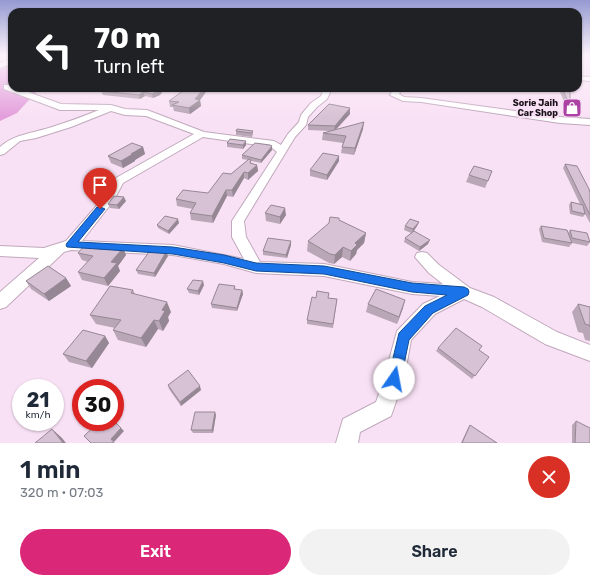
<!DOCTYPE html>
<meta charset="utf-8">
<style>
:root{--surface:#fff;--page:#f2f2f3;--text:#1f2937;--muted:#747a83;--accent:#db2777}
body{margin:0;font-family:Rubik,sans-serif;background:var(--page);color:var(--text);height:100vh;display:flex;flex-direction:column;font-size:15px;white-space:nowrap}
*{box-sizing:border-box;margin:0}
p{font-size:13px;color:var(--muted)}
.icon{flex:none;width:22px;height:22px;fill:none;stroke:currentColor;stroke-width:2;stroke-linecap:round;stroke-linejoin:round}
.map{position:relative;height:443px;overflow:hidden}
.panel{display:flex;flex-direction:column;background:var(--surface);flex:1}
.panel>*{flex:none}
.top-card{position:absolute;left:8px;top:8px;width:574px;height:84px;border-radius:12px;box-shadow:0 1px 3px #0004;background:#202124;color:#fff;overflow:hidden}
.speed{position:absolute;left:12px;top:379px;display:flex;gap:8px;font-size:20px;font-weight:700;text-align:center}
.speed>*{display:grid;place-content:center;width:52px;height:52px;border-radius:50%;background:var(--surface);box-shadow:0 1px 3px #0004;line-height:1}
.speed small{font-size:10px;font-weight:400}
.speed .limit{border:6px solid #d22;background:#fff;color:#111}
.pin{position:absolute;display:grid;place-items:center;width:34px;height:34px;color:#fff;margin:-41px -17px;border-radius:50% 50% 50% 0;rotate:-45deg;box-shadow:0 0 4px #0007}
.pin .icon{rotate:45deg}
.me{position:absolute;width:44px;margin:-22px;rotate:12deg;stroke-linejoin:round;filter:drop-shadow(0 0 3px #0008)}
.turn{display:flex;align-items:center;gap:14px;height:84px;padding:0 20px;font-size:18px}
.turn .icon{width:52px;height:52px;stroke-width:2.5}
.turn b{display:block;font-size:28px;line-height:34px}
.round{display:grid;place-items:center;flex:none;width:42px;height:42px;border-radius:21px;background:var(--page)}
.summary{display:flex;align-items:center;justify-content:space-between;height:68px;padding:0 20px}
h1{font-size:24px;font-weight:600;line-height:30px}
.action{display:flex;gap:8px;margin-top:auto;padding:8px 20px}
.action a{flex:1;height:46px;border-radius:24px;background:var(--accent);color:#fff;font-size:16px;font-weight:600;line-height:46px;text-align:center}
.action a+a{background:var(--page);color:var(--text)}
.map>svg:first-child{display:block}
.green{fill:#e39edb}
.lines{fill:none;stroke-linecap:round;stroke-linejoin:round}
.minor-casing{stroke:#c0a9bc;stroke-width:2}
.minor{fill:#fff;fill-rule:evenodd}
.wall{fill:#b9a6b6}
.shaded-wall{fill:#968794}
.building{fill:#d7c1d4;stroke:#968794}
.route{fill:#1a73e8;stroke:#114b97}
.labels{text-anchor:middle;stroke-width:4;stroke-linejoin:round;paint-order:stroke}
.far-poi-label{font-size:9px;font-weight:bold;fill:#191118;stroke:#f9e1f5;text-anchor:end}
</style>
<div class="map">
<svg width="590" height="443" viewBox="0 0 590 443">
<rect width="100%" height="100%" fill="#f9e1f5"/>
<path class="green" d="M12,63V88H40L17,113L0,121V65Z"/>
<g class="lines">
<g class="minor-casing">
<g id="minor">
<path d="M12,58V63L0,68V63Z"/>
<path d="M578,76L590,77V81L578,80Z"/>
<path d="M4,85H10L12,88H17L61,104L111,105L125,109L147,110L204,132L274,141L281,145L288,134L299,122L301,115L311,103L321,96L324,88H332L327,99L317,107L308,117L306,125L295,137L244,221L246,237L260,262L324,264L412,282L443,284L429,273L415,257L417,253L422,252L427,253L439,265L470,288L494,297L557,332L590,345V361L545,344L482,307L464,299L435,314L411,340L404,379L391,416L360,432L358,443H336L343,419L376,402L384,379L397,331L423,304L440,296L412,294L324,276L256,273L224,264L173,255L71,250L64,252L6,307L0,309V292L39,258L0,256V246L44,248L66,241L105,196L114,179L194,134L146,116L125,115L111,111L71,127L36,138L20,141L4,154L0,155V147C14,134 34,133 52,127C68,122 84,116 99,110H60L4,89ZM203,137L271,147L277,152L232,221V237L244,259L173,245L82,241L114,200L123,183Z"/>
<path d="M394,88H402L399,94L404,97L421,98L560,117L590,119V125L560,123L421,102L403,101L390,95Z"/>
</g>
</g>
<use href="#minor" class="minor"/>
</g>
<g class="wall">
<path d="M107,88H165L160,95L153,98L145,96L140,99L103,95L101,91Z"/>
<path d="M558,88H570V106L568,110Z"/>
<path d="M206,92L200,100L201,106L190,114L174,111L173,107H170L169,101Z"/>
<path d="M350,108V114L336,130L363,129L354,155L341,153L342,147L343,143L322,140L323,133L331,131L308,130V125Z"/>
<path d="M236,131H253V134L252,137L236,135Z"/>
<path d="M227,143L246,145L243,149L227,147Z"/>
<path d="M143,147L145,154L135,160V161L123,168L111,163L108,156Z"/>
<path d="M272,150L261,163L251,161V163L257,165L258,171L248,180L244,178L233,197L227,196L213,223L191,220L190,213L193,209L177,206L176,199L208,193L248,160L242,159V155Z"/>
<path d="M339,161L327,180L310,176V170Z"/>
<path d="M565,164L590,193V223L585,214L583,217L570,214L569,205L571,202L580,204L563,168Z"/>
<path d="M492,171L485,188L466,182L469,175Z"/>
<path d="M126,201L119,209L110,208L108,204Z"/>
<path d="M265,213L286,215L280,224L266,221Z"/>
<path d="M339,220L366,233L364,243L357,250L356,254L350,261L342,257L334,264L329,263L307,251L308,241Z"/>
<path d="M419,222L417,226L414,231L428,244L419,251L404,242L405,238L411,233L404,230L405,226Z"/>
<path d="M179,223L169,234L158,228L157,225Z"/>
<path d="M541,226L568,233L570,230L590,242L587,246L572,243L569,247L542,242L539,229Z"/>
<path d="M291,245L287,258L263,255V251Z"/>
<path d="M123,248L126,255L118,266L120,271L108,286L82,280L78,272L88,262L82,260L78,253Z"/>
<path d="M166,252L168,256L155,277L138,274L136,270Z"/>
<path d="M66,278L71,286L49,301L31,289L26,281Z"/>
<path d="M204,285L199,295L189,293L187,289Z"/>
<path d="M235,286V290H242L243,294L237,311L212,308L211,304Z"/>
<path d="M133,290L135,294L171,312L168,317L169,321L163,331L158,329L146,347L118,340L113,330L115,328L96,324L90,315Z"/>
<path d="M316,298H328L337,299L333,328L307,324V320Z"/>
<path d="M368,304L403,308L397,324L366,312Z"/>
<path d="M578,304L590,307V341L585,340L583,333L578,332L572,312Z"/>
<path d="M105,336L109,343L92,368L69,362L63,354Z"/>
<path d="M438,348L479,351L486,361L472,379L436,351Z"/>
<path d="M168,385L201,390L181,406L169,389Z"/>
<path d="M216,415L213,433H193L191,430Z"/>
<path d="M576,421L590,443H572V425Z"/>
<path d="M470,425L497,443H461L468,428Z"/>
</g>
<g class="shaded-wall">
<path d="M161,88H165L160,95L153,98L152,94Z"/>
<path d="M204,88H206V92L200,100L201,106L190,114L189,108Z"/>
<path d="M143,92L145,96L140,99L139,95Z"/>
<path d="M350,108V114L334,131L335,126Z"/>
<path d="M364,122L363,129L354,155L355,148Z"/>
<path d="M246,141V145L243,149V145Z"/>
<path d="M272,146V150L261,163V160Z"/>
<path d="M143,147L145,154L135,160V161L123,168L121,161L131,154Z"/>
<path d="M339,156V161L327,180V175Z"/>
<path d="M257,165L258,171L248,180V173Z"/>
<path d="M244,172V178L233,197L232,190Z"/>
<path d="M226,190L227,196L213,223L212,216Z"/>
<path d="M124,197L126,201L119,209L117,205Z"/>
<path d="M285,208L286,215L280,224V217Z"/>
<path d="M178,219L179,223L169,234L168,231Z"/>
<path d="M419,222L417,226L412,233L413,229Z"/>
<path d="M366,233L364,243L357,250L356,254L350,261L351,251L355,243Z"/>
<path d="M430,240L428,244L419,251L420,247Z"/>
<path d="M291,241V245L287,258L286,255Z"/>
<path d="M343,247L342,257L334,264L335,255Z"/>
<path d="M123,248L126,255L118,266L120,271L108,286L104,278L111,262Z"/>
<path d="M166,252L168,256L155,277L154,273Z"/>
<path d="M66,278L71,286L49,301L44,294Z"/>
<path d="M203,281L204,285L199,295L198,291Z"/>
<path d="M242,290L243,294L237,311V308Z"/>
<path d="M405,300L403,308L397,324L399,317Z"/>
<path d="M167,302L171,312L168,317L169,321L163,331L159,321L162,310Z"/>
<path d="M154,320L158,329L146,347L141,338Z"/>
<path d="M105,336L109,343L92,368L86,361Z"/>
<path d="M200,386L201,390L181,406L180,402Z"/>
<path d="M57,403L61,406L55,411V405Z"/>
<path d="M215,412L216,415L213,433L212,430Z"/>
<path d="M36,422H43L34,431L30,428Z"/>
<path d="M121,428L124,431L114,442L111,439Z"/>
<path d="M52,429L62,438L66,443H63Z"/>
</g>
<g class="building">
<path d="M107,88H161L159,91L152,94L143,92L139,95L101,91Z"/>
<path d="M187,88H204L195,99L200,100L189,108L172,105L179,102L169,101Z"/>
<path d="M562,88H570V106Z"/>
<path d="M329,104L350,108L335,126L308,125Z"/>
<path d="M364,122L355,148L342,147L346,136L323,133Z"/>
<path d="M237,129L253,131L251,133L236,131Z"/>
<path d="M230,139L246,141L243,145L227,143Z"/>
<path d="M132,143L143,147L131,154H133L121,161L108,156Z"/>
<path d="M255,143L270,145L272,146L261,160L242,155Z"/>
<path d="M323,153L339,156L327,175L310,170Z"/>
<path d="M249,159L251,160L250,163L257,165L248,173L244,172L232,190H226L212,216L190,213L196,203L176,199L183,190L208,193L223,173L231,174Z"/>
<path d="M565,164L577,166L589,189L590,193V215Z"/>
<path d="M474,166L492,171L488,181L469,175Z"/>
<path d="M114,196L124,197L117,205L108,204Z"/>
<path d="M571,202L583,205L585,214L572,211Z"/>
<path d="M271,205L285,208L280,217L265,213Z"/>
<path d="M165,216L178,219L168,231L157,225Z"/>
<path d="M330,217L339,218V220L366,233L355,243L357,245L351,251L343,247L335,255L330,254L308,241L329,223Z"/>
<path d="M410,219L419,222L413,229L405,226Z"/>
<path d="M541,226L567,230L572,243L544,238Z"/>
<path d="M570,230L587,233L590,242L572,238Z"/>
<path d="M414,231L430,240L420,247L405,238Z"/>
<path d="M268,238L291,241L286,255L263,251Z"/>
<path d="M85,245L123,248L111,262L117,263L104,278L78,272L93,256L78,253Z"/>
<path d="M149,252H166L154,273L136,270Z"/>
<path d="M48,266L66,278L44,294L26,281Z"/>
<path d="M193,280L203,281L198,291L187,289Z"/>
<path d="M219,284L235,286L234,289L242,290L237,308L211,304Z"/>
<path d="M110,286L133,290L131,293L167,302L162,310L165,311L159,321L154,320L141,338L113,330L121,320L90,315Z"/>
<path d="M376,289L405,300L399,317L368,304Z"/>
<path d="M317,291L329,293L328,298L337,299L333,324L307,320L312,297L316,298Z"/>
<path d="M578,304L590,307V327L589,325L585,324Z"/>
<path d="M456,328L482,346L479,350L489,357L475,376L438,348Z"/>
<path d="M83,330L105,336L86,361L63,354Z"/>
<path d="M188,370L200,386L180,402L168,385Z"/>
<path d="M55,401L57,403L55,405Z"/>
<path d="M21,408V418L16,413Z"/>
<path d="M195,412H215L212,430H191Z"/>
<path d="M576,421L590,428V443H575Z"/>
<path d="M25,422H36L30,428Z"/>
<path d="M99,422H115L121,428L111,439L114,443H91L84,436Z"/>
<path d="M470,425L497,443H462Z"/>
<path d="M52,429L63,443H35Z"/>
</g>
<linearGradient id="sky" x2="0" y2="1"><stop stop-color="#9499d1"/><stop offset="0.47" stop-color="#fcf2fa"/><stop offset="1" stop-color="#fcf2fa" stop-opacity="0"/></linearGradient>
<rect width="590" height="117" fill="url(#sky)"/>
<path class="route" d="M97,207H100L105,209L78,242L173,247L224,255L256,263L324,266L412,283L464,287L468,289L469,292L468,295L433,313L409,340L401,379L399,384L394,386L390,384L388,379L399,333L425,306L447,295L412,292L324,274L256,271L224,263L173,254L67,247L66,245L67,243Z"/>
<defs>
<g id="shop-square" transform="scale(1)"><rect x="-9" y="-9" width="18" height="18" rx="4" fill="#ac42a4" stroke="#f9e1f5"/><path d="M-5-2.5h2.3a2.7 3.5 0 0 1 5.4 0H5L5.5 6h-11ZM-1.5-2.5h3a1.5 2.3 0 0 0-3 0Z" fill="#fff"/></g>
</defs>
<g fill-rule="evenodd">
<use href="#shop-square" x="572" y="108"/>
</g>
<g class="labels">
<g class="far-poi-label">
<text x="558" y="106">Sorie Jaih<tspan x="558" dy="10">Car Shop</tspan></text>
</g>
</g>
</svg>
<div class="speed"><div>21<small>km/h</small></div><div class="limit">30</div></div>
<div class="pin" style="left:100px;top:209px;background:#d93025"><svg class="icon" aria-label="arrive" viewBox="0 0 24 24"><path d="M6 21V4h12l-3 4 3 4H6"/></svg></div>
<svg class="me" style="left:394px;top:379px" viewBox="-20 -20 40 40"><circle r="19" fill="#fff"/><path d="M0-13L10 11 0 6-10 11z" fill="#1a73e8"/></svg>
<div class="top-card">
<div class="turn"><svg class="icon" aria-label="left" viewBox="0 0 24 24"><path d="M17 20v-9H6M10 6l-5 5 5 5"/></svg><div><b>70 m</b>Turn left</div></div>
</div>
</div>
<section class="panel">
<div class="summary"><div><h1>1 min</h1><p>320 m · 07:03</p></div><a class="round" style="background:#d93025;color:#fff"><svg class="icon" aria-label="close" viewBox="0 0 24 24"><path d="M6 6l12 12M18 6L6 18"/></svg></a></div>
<div class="action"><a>Exit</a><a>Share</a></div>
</section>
